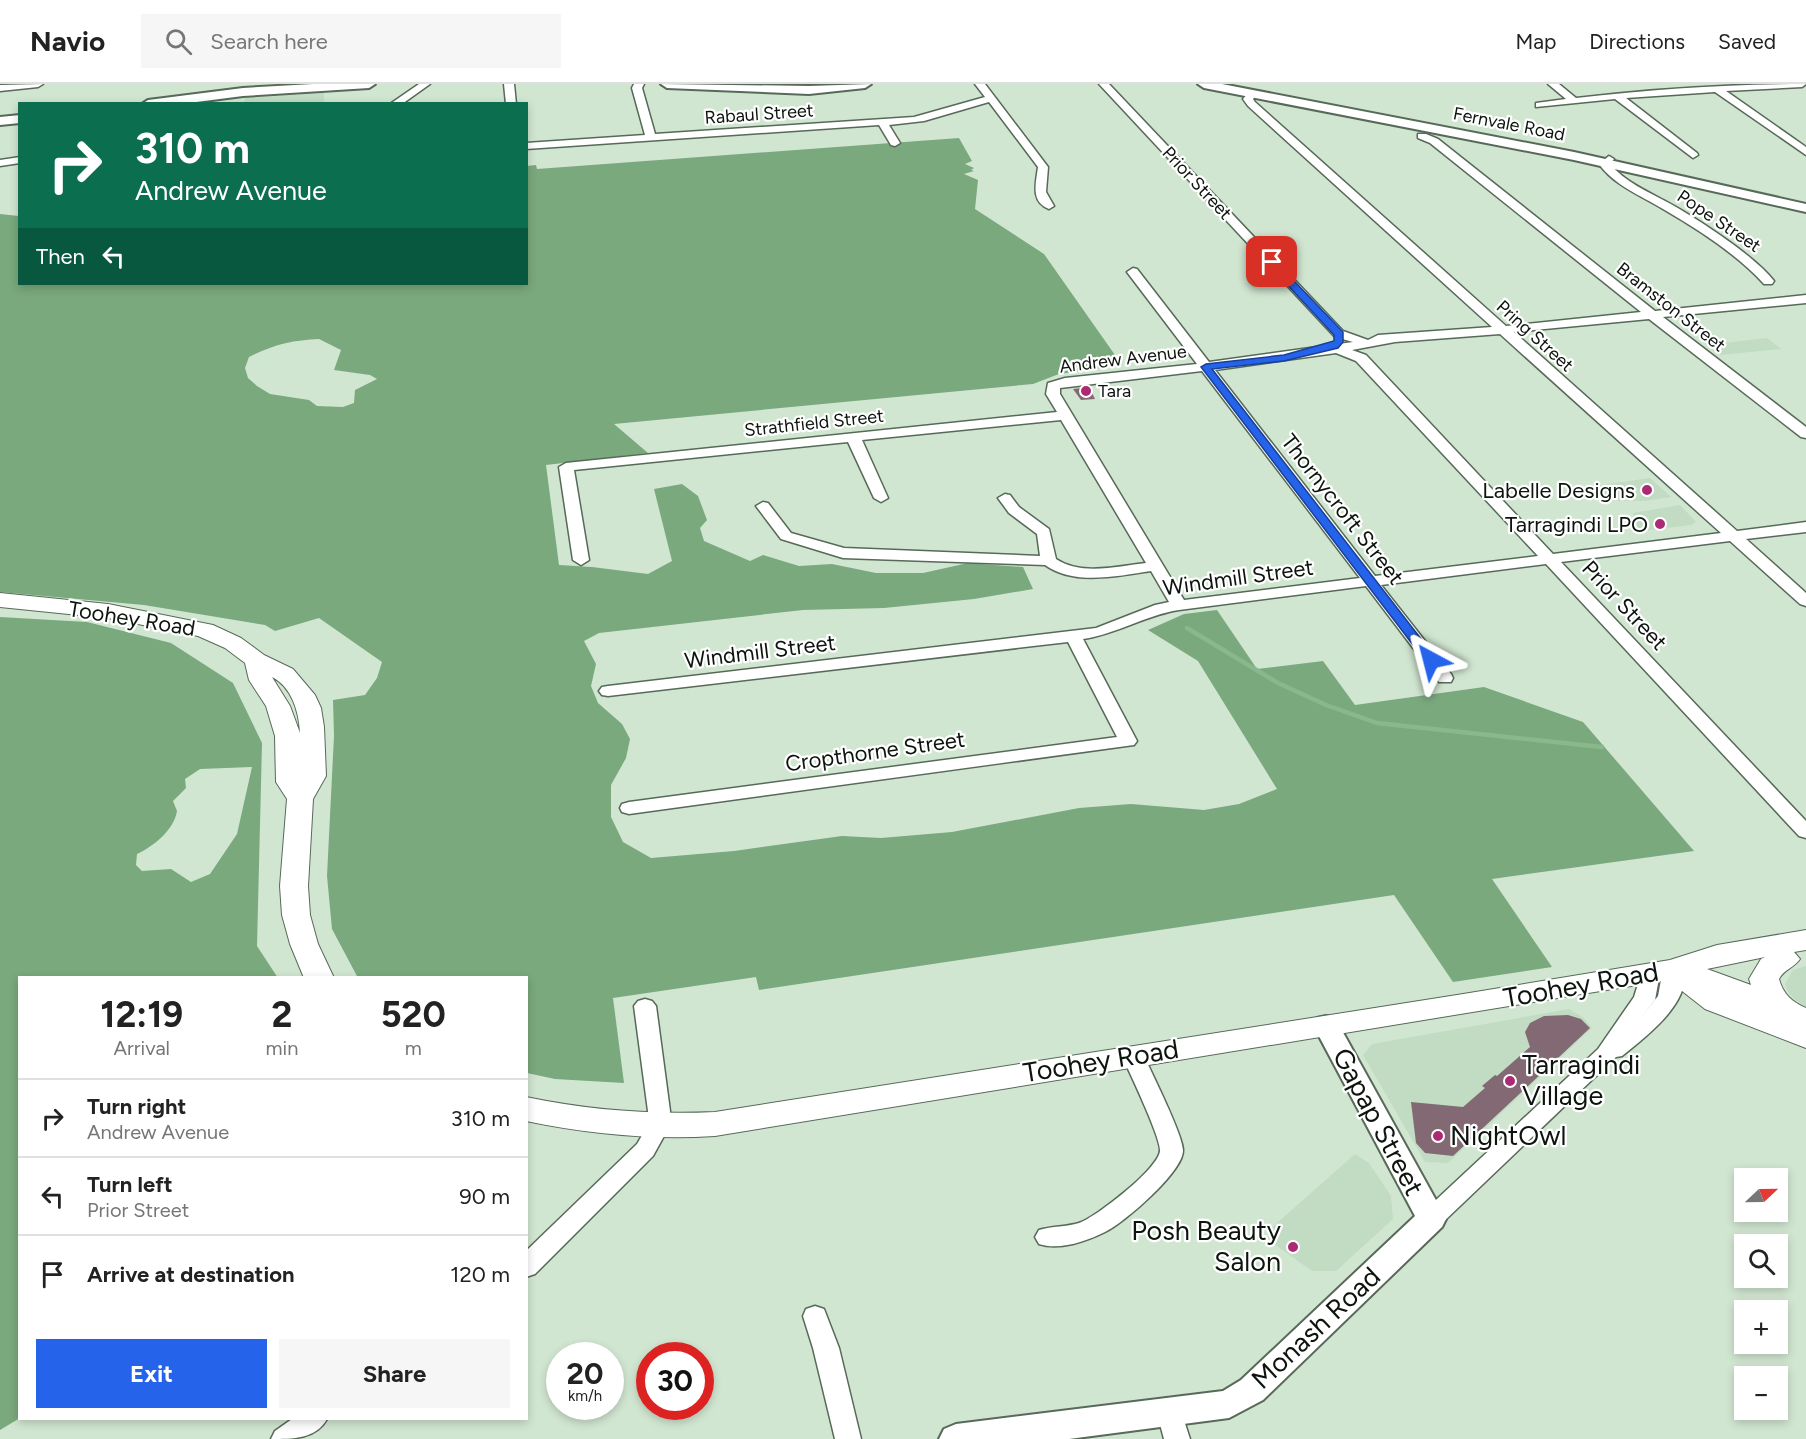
<!DOCTYPE html>
<meta charset="utf-8">
<style>
:root{--surface:#fff;--page:#f6f6f6;--text:#222;--muted:#767676;--line:#e0e0e0;--accent:#2563eb}
body{margin:0;font-family:Figtree,sans-serif;background:var(--page);color:var(--text);height:100vh;display:flex;flex-direction:column;font-size:22px;white-space:nowrap}
*{box-sizing:border-box;margin:0}
p{font-size:20px;color:var(--muted)}
.icon{flex:none;width:33px;height:33px;fill:none;stroke:currentColor;stroke-width:2;stroke-linecap:round;stroke-linejoin:round}
.map{position:relative;flex:1;overflow:hidden}
.sheet{position:absolute;left:18px;top:892px;width:510px;height:444px;display:flex;flex-direction:column;background:var(--surface);border-radius:0px;box-shadow:0 3px 9px #0003}
.sheet>*{flex:none}
.guide{position:absolute;left:18px;top:18px;width:510px;height:183px;border-radius:0px;box-shadow:0 3px 9px #0003;background:#0b6e4f;color:#fff;overflow:hidden}
.needle{width:39px;rotate:68deg}
.buttons{position:absolute;left:1734px;top:1084px;display:grid;gap:12px}
.buttons a{display:grid;place-items:center;width:54px;height:54px;border-radius:0px;background:var(--surface);box-shadow:0 3px 9px #0003;font-size:30px}
.speed{position:absolute;left:546px;top:1258px;display:flex;gap:12px;font-size:30px;font-weight:700;text-align:center}
.speed>*{display:grid;place-content:center;width:78px;height:78px;border-radius:50%;background:var(--surface);box-shadow:0 3px 9px #0003;line-height:1}
.speed small{font-size:15px;font-weight:400}
.speed .limit{border:9px solid #d22;background:#fff;color:#111}
.pin{position:absolute;display:grid;place-items:center;width:51px;height:51px;color:#fff;margin:-26px;border-radius:12px;box-shadow:0 3px 9px #0006}
.me{position:absolute;width:66px;margin:-33px;rotate:322deg;stroke-linejoin:round;filter:drop-shadow(0 0 4px #0008)}
.turn{display:flex;align-items:center;gap:21px;height:126px;padding:0 18px;font-size:27px}
.turn .icon{width:78px;height:78px;stroke-width:2.5}
.turn b{display:block;font-size:42px;line-height:51px}
.then{display:flex;align-items:center;height:57px;padding:0 18px;background:#0003;gap:12px;font-size:22px}
.eta{display:flex;justify-content:space-evenly;align-items:center;height:102px;text-align:center}
.eta b{font-size:36px;font-weight:700;line-height:42px}
.action{display:flex;gap:12px;margin-top:auto;padding:12px 18px}
.action a{flex:1;height:69px;border-radius:0px;background:var(--accent);color:#fff;font-size:24px;font-weight:700;line-height:69px;text-align:center}
.action a+a{background:var(--page);color:var(--text)}
ul{padding:0;list-style:none}
li{display:flex;align-items:center;gap:18px;height:78px;padding:0 18px;border-top:2px solid var(--line)}
li div{flex:1}
li b{display:block;font-size:22px}
li em{font-style:normal}
header{display:flex;align-items:center;gap:36px;box-sizing:border-box;height:84px;padding:0 30px;background:var(--surface);border-bottom:2px solid var(--line)}
header strong{font-size:28px}
nav{display:flex;gap:33px;margin-inline-start:auto;font-size:21px}
.search{width:420px;height:54px;background:var(--page);display:flex;align-items:center;gap:15px;box-sizing:border-box;padding:0 21px;border-radius:0px;color:var(--muted);font-size:22px}
.map>svg:first-child{display:block}
.built{fill:#c1dcc2}
.forest{fill:#7aa97d;fill-rule:evenodd}
.lines{fill:none;stroke-linecap:round;stroke-linejoin:round}
.stream{stroke:#89b88c;stroke-width:4.5}
.building{fill:#826974}
.minor-casing{stroke:#576958;stroke-width:3}
.tertiary-casing{stroke:#576958;stroke-width:4}
.secondary-casing{stroke:#576958;stroke-width:2}
.minor{fill:#fff;fill-rule:evenodd}
.tertiary{fill:#fff;fill-rule:evenodd}
.secondary{fill:#fff;fill-rule:evenodd}
.route{fill:#2563eb;stroke:#184099;stroke-width:1.5}
.poi-dot{fill:#ac2973;stroke:#fff;stroke-width:2}
.labels{text-anchor:middle;stroke-width:4.5;stroke-linejoin:round;paint-order:stroke}
.far-street-label{font-size:18px;fill:#0d140e;stroke:#fff}
.far-poi-label{font-size:18px;fill:#0d140e;stroke:#fff;text-anchor:start}
.poi-label{font-size:22px;fill:#0d140e;stroke:#fff;text-anchor:end}
.street-label{font-size:22px;fill:#0d140e;stroke:#fff}
.near-street-label{font-size:27px;fill:#0d140e;stroke:#fff}
.near-poi-label{font-size:27px;fill:#0d140e;stroke:#fff;text-anchor:start}
</style>
<header>
<strong>Navio</strong>
<div class="search"><svg class="icon" aria-label="search" viewBox="0 0 24 24"><circle cx="10" cy="10" r="6"/><path d="M15 15l6 6"/></svg>Search here</div>
<nav><a>Map</a><a>Directions</a><a>Saved</a></nav>
</header>
<div class="map">
<svg width="1806" height="1355" viewBox="0 0 1806 1355">
<rect width="100%" height="100%" fill="#d1e6d1"/>
<g class="built">
<path d="M324,9V19H244L245,14Z"/>
<path d="M1767,254L1781,265L1721,271L1707,261Z"/>
<path d="M1650,394L1671,413L1645,417L1592,416L1579,404Z"/>
<path d="M1680,421L1696,438L1691,441L1641,447L1629,436L1635,435L1633,429Z"/>
<path d="M1806,882V923L1795,916L1788,908L1785,900L1793,886Z"/>
<path d="M1569,925L1584,934L1592,944L1448,1079L1425,1078L1363,971L1372,960Z"/>
<path d="M1355,1070L1369,1079L1391,1112L1393,1135L1336,1187H1312L1271,1158L1268,1147Z"/>
</g>
<g class="forest">
<path d="M959,54L972,77L965,80L974,84L971,86L974,87L964,90L978,96L975,125L1044,170L1122,281L1059,290L1033,300L614,340L648,369L546,381L559,481L592,483L648,490L672,477L654,405L682,400L698,412L707,436L700,444L704,457L750,477L763,471L799,482L832,480L876,489H923L968,479L1023,483L1033,505L974,515L884,524L803,526L599,549L584,557L596,580L591,602L598,619L622,640L630,655L626,674L611,701V733L623,758L651,774L734,767L842,752L881,754L952,748L1079,724L1131,720L1204,726L1239,720L1277,705L1198,577L1148,546L1184,530L1217,526L1257,585L1323,577L1355,621L1484,603L1583,638L1694,767L1492,795L1552,883L1453,898L1394,811L759,906L756,893L613,914L624,999L555,995L527,989L526,894H358L332,845L327,792L334,652L333,616L365,611L377,594L382,578L319,534L275,547L265,541L144,521L0,508V130L19,132L20,200H526L527,82L536,81L537,85ZM319,255L341,266L334,286L370,291L377,295L355,306L354,319L343,323L317,322L309,316L270,310L257,302L248,294L245,284L249,273C272,261 293,256 319,255Z"/>
<path d="M0,533L87,538L171,559L233,599L262,659L257,862L278,894H20V1334L0,1346ZM252,683L237,750L210,790L191,798L171,785L142,787L136,781L137,770C154,762 174,746 177,727L173,717L186,704L185,695L200,685Z"/>
</g>
<g class="lines">
<path class="stream" d="M1187,544L1278,599L1326,621L1377,639L1602,663"/>
</g>
<g class="building">
<path d="M1089,303L1095,315L1081,316L1073,305Z"/>
<path d="M1568,931L1581,935L1590,944L1453,1072L1425,1069L1416,1059L1411,1018L1463,1023L1485,1004L1482,1002L1495,991L1497,992L1530,963L1525,948L1530,939L1544,932Z"/>
</g>
<g class="lines">
<g class="minor-casing">
<g id="minor">
<path d="M43,0L38,3L0,7V1Z"/>
<path d="M419,0H430L402,20H390Z"/>
<path d="M504,0H514L516,20H506Z"/>
<path d="M634,0H644L642,4L655,50L914,33L985,13L975,0H985L1048,83L1046,108L1054,122L1049,125C1030,118 1036,99 1038,83L989,18L924,37L889,41L900,59L895,62L891,61L879,41L526,65V59L645,51L632,4Z"/>
<path d="M1099,0H1109L1343,247L1368,256L1378,251L1492,243L1248,22L1243,15L1249,8H1255L1257,10L1253,15L1255,18L1506,242L1641,228L1430,59L1418,54V50H1426L1438,55L1655,227L1806,211V219L1663,233L1806,343V354L1801,353L1649,235L1514,248L1737,447L1806,438V448L1746,455L1806,509V522L1800,520L1730,457L1561,478L1806,737V754L1799,752L1546,480L1381,501L1451,590L1453,594L1451,598H1439L1366,502L1179,526C1146,531 1117,550 1083,555L1137,657L1134,661L629,730L622,728L620,724L622,720L629,718L1117,653L1068,558L608,612L602,611L599,607L602,603L608,602L1096,544L1155,521L1169,518L1151,487C1118,492 1074,502 1045,481L843,474L781,455L756,422L763,418L768,419L791,449L844,464L1040,472L1037,450L1009,429L998,414L1005,410L1010,411L1019,423L1049,445L1056,475C1081,492 1119,482 1146,479L1061,336L862,356L888,414L881,418L874,414L848,358L574,386L589,476L581,481L573,476L559,383L566,379L1057,328L1046,310L1048,299L1065,294L1197,280L1127,188L1133,184L1137,185L1209,278L1353,258L1335,253ZM1500,250L1721,449L1553,470L1366,271L1352,266L1395,258ZM1336,269L1356,277L1538,472L1375,492L1215,286ZM1202,287L1360,494L1184,516L1060,310V304Z"/>
<path d="M1548,0H1559L1576,14C1653,5 1729,0 1806,0L1802,3L1726,7L1806,63V71L1715,8L1626,14L1697,69L1698,71L1693,74L1615,15L1536,23V19L1566,15Z"/>
<path d="M1609,72L1614,75L1610,80C1625,98 1647,107 1667,118C1695,133 1755,172 1774,197L1772,200H1764C1738,171 1696,144 1663,125C1640,111 1615,102 1599,80Z"/>
<path d="M20,73V79L0,82V76Z"/>
<path d="M1673,878L1680,880C1700,913 1643,955 1622,972L1616,973L1439,1142L1431,1144L1423,1142L1419,1135L1423,1128L1598,965L1634,913L1643,884L1650,882L1657,884L1660,889L1655,916L1639,936L1658,912L1663,885L1666,880Z"/>
<path d="M645,915L652,917L656,922L670,1027L669,1043L653,1072L535,1190L526,1193V1167L637,1060L647,1043L648,1027L634,922L638,917Z"/>
<path d="M1133,964L1141,966L1144,972C1152,990 1183,1051 1183,1066C1184,1087 1124,1139 1105,1148C1087,1157 1059,1167 1039,1160L1035,1153L1039,1146C1052,1142 1066,1143 1079,1139C1095,1134 1161,1083 1160,1066C1160,1052 1130,989 1122,972L1125,966Z"/>
<path d="M815,1222L824,1225L839,1264L861,1355H835L813,1264L803,1232L806,1225Z"/>
<path d="M1170,1318L1179,1321L1190,1355H1164L1157,1329L1161,1321Z"/>
<path d="M292,1335H327C316,1355 293,1355 271,1355L275,1347Z"/>
</g>
</g>
<g class="tertiary-casing">
<g id="tertiary">
<path d="M313,0H375L369,4L243,12L181,20H142L148,16L243,4Z"/>
<path d="M661,0L809,2L871,0L865,4L809,10L667,4Z"/>
<path d="M1198,0H1222L1574,68L1806,120V128L1574,76L1204,4Z"/>
<path d="M20,31V39L0,41V33Z"/>
<path d="M1326,932L1335,934L1442,1127L1446,1135L1442,1143L1263,1316L1229,1334L1069,1355H939L944,1345L956,1340L1223,1307L1241,1296L1415,1132L1313,941L1317,934Z"/>
</g>
</g>
<g class="secondary-casing">
<g id="secondary">
<path d="M0,509L108,520L213,541L241,554L264,571L293,585L315,611L321,624L324,643L326,692L313,715L308,802L310,831L318,860L334,894H304L290,860L282,831L280,802L287,715L276,698L275,652L266,622L249,596L245,579L225,564L198,552L108,534L0,523ZM272,593C292,603 299,628 300,649L290,622Z"/>
<path d="M1806,846V866L1794,868L1800,875C1794,884 1784,885 1779,895C1783,910 1792,918 1806,924V964L1705,925L1668,896L715,1052C651,1056 589,1050 526,1037V1013C589,1026 651,1031 715,1028L1457,911L1670,876L1717,861ZM1765,873L1761,875L1749,895L1751,901L1707,885Z"/>
</g>
</g>
<use href="#minor" class="minor"/>
<use href="#tertiary" class="tertiary"/>
<use href="#secondary" class="secondary"/>
</g>
<path class="route" d="M1268,177H1275L1343,248V258L1338,264L1284,277L1212,285L1435,573L1437,576L1435,578H1426L1201,283L1206,280L1284,271L1334,257V251L1268,180Z"/>
<g class="poi-dot">
<circle cx="1086" cy="307" r="6"/>
<circle cx="1647" cy="406" r="6"/>
<circle cx="1660" cy="440" r="6"/>
<circle cx="1510" cy="997" r="6"/>
<circle cx="1438" cy="1052" r="6"/>
<circle cx="1293" cy="1163" r="6"/>
</g>
<g class="labels">
<g class="far-street-label">
<text transform="translate(759 30) rotate(-4)" y="6">Rabaul Street</text>
<text transform="translate(1509 40) rotate(11)" y="6">Fernvale Road</text>
<text transform="translate(1197 99) rotate(47)" y="6">Prior Street</text>
<text transform="translate(1719 137) rotate(34)" y="6">Pope Street</text>
<text transform="translate(1671 223) rotate(38)" y="6">Bramston Street</text>
<text transform="translate(1535 252) rotate(42)" y="6">Pring Street</text>
<text transform="translate(1123 275) rotate(-7)" y="6">Andrew Avenue</text>
<text transform="translate(814 339) rotate(-6)" y="6">Strathfield Street</text>
</g>
<g class="far-poi-label">
<text x="1098" y="313">Tara</text>
</g>
<g class="poi-label">
<text x="1635" y="414">Labelle Designs</text>
<text x="1648" y="448">Tarragindi LPO</text>
</g>
<g class="street-label">
<text transform="translate(1343 425) rotate(52)" y="8">Thornycroft Street</text>
<text transform="translate(1238 493) rotate(-8)" y="8">Windmill Street</text>
<text transform="translate(1625 521) rotate(47)" y="8">Prior Street</text>
<text transform="translate(132 534) rotate(9)" y="8">Toohey Road</text>
<text transform="translate(760 567) rotate(-7)" y="8">Windmill Street</text>
<text transform="translate(875 667) rotate(-8)" y="8">Cropthorne Street</text>
</g>
<g class="near-street-label">
<text transform="translate(1581 901) rotate(-10)" y="9">Toohey Road</text>
<text transform="translate(1101 977) rotate(-9)" y="9">Toohey Road</text>
<text transform="translate(1378 1038) rotate(62)" y="9">Gapap Street</text>
<text transform="translate(1316 1244) rotate(-43)" y="9">Monash Road</text>
</g>
<g class="near-poi-label">
<text x="1522" y="990">Tarragindi<tspan x="1522" dy="31">Village</tspan></text>
<text x="1450" y="1061">NightOwl</text>
<text x="1281" y="1156" text-anchor="end">Posh Beauty<tspan x="1281" dy="31">Salon</tspan></text>
</g>
</g>
</svg>
<div class="buttons">
<a><svg class="needle" viewBox="-14 -14 28 28"><path d="M0-13l5 13h-10z" fill="#e53935"/><path d="M0 13l5-13h-10z" fill="#767676"/></svg></a>
<a><svg class="icon" aria-label="search" viewBox="0 0 24 24"><circle cx="10" cy="10" r="6"/><path d="M15 15l6 6"/></svg></a>
<a>+</a>
<a>−</a>
</div>
<div class="speed"><div>20<small>km/h</small></div><div class="limit">30</div></div>
<div class="pin" style="left:1272px;top:178px;background:#d93025"><svg class="icon" aria-label="arrive" viewBox="0 0 24 24"><path d="M6 21V4h12l-3 4 3 4H6"/></svg></div>
<svg class="me" style="left:1431px;top:576px" viewBox="-20 -20 40 40"><path d="M0-17L14 15 0 8-14 15z" fill="#2563eb" stroke="#fff" stroke-width="4"/></svg>
<div class="guide">
<div class="turn"><svg class="icon" aria-label="right" viewBox="0 0 24 24"><path d="M7 20v-9h11M14 6l5 5-5 5"/></svg><div><b>310 m</b>Andrew Avenue</div></div>
<div class="then">Then<svg class="icon" aria-label="left" viewBox="0 0 24 24"><path d="M17 20v-9H6M10 6l-5 5 5 5"/></svg></div>
</div>
<section class="sheet">
<div class="eta">
<div><b>12:19</b><p>Arrival</p></div>
<div><b>2</b><p>min</p></div>
<div><b>520</b><p>m</p></div>
</div>
<ul>
<li><svg class="icon" aria-label="right" viewBox="0 0 24 24"><path d="M7 20v-9h11M14 6l5 5-5 5"/></svg><div><b>Turn right</b><p>Andrew Avenue</p></div><em>310 m</em></li>
<li><svg class="icon" aria-label="left" viewBox="0 0 24 24"><path d="M17 20v-9H6M10 6l-5 5 5 5"/></svg><div><b>Turn left</b><p>Prior Street</p></div><em>90 m</em></li>
<li><svg class="icon" aria-label="arrive" viewBox="0 0 24 24"><path d="M6 21V4h12l-3 4 3 4H6"/></svg><div><b>Arrive at destination</b></div><em>120 m</em></li>
</ul>
<div class="action"><a>Exit</a><a>Share</a></div>
</section>
</div>
